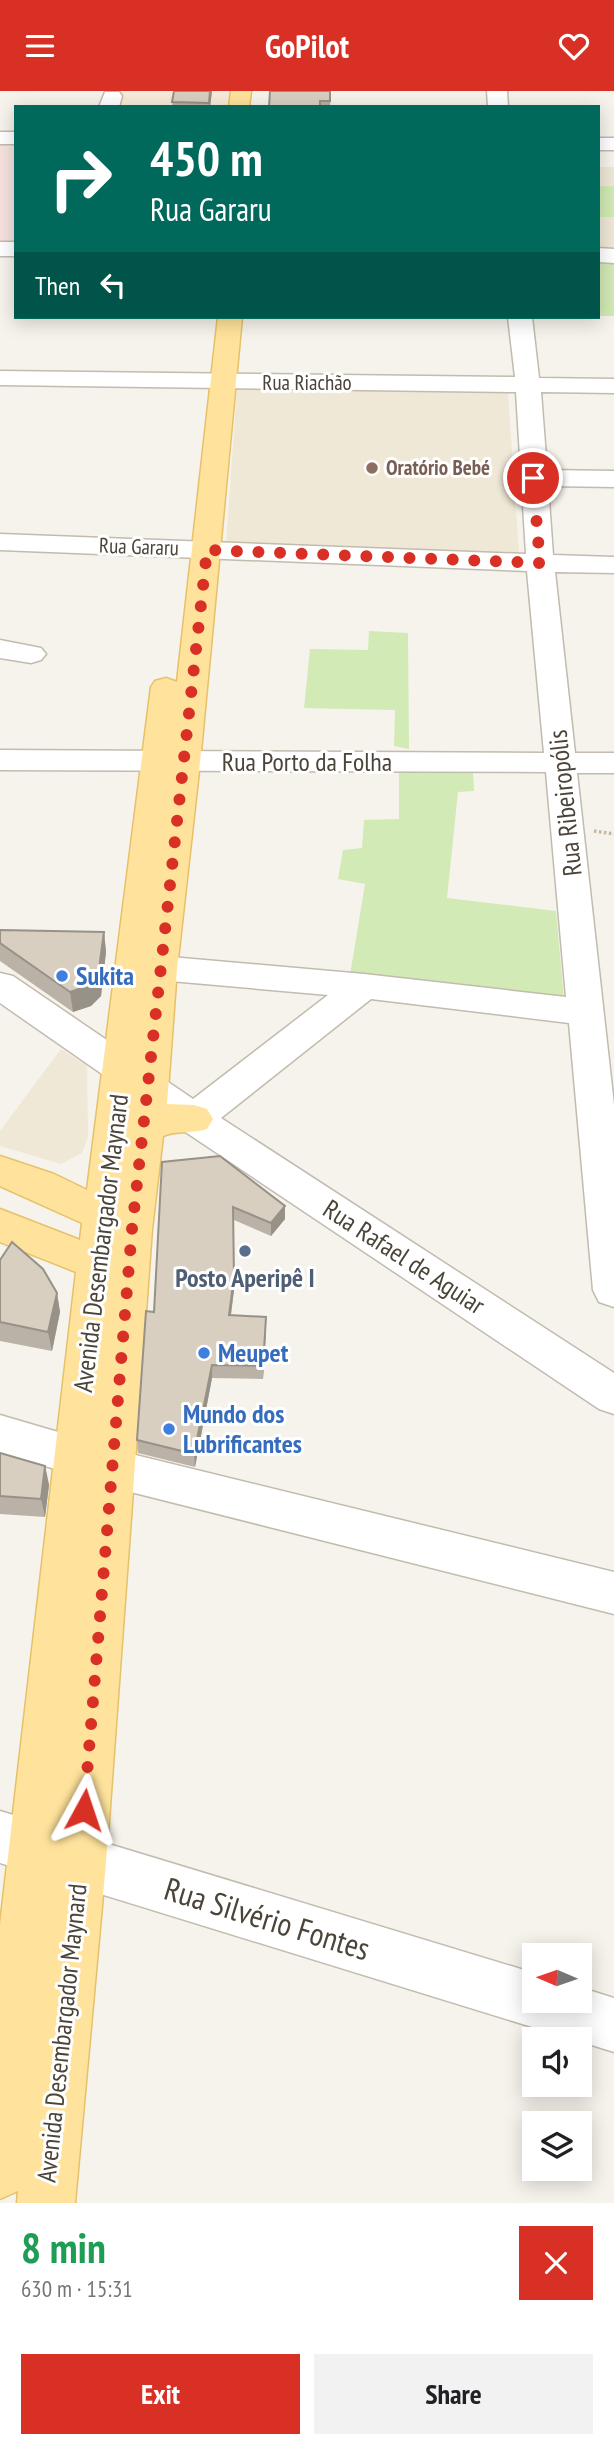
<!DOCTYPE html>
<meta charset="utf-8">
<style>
:root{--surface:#fff;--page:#f2f2f2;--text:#202124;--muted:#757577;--accent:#d93025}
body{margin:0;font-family:"PT Sans Narrow",sans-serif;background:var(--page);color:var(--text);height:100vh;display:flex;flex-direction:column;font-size:26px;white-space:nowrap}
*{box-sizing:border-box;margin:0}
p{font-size:23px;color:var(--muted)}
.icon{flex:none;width:38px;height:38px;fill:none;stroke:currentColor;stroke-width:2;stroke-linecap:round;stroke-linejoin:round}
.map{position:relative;height:2112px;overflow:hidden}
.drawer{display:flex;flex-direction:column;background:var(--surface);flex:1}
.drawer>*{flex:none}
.banner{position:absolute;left:14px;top:14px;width:586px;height:214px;border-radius:0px;box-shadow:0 4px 18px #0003;background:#00695c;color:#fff;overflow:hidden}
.needle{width:46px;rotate:272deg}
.controls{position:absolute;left:522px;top:1852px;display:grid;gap:14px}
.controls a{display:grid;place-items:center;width:70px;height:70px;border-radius:0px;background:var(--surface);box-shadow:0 4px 18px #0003;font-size:35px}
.pin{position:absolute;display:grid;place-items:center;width:60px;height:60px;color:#fff;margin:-30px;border:4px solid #fff;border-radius:50%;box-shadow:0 2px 7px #0007}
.me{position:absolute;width:77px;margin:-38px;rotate:5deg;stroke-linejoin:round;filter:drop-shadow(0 0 5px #0008)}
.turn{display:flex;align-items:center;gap:24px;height:147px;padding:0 21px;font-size:32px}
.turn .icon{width:91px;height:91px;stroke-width:2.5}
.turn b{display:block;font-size:49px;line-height:60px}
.then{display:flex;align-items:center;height:66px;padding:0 21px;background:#0003;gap:14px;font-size:26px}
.round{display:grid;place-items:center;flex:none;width:74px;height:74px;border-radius:0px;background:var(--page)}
.summary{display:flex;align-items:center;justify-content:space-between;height:119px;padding:0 21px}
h1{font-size:42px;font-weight:800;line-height:52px;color:#1e9e55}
.action{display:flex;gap:14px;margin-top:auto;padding:14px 21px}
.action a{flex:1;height:80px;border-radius:0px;background:var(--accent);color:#fff;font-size:28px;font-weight:800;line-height:80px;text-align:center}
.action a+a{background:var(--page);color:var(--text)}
header{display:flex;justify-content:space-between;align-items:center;height:91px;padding:0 21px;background:var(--accent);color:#fff;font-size:32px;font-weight:800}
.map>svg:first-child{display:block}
.commercial{fill:#f7ead8}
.education{fill:#efe8d6}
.medical{fill:#f6e3e0}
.green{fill:#d2eab5}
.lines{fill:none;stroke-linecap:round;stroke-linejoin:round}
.minor-casing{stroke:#c2bbae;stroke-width:3}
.major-casing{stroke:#e6c16a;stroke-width:3}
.path{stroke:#c4b79f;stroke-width:3.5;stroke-dasharray:2.5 2.5;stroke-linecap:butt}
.minor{fill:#fff;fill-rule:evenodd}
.major{fill:#ffe39c;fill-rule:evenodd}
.wall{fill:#bab2a6}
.shaded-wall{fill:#979187}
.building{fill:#d8cfc1;stroke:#979187;stroke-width:2}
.route{stroke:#d93025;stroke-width:12;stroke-dasharray:0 21.6}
.education-dot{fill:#8d6e63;stroke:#fff;stroke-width:2.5}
.shop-dot{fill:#3f7fe0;stroke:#fff;stroke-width:2.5}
.service-dot{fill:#5c6f8a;stroke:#fff;stroke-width:2.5}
.labels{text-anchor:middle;stroke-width:6;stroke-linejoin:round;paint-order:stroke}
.far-street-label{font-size:21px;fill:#4b4439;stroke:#fff}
.far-education-label{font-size:21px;font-weight:bold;fill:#785e54;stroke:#fff;text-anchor:start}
.street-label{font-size:26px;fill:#4b4439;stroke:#fff}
.shop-label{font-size:26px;font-weight:bold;fill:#366cbe;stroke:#fff;text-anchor:start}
.service-label{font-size:26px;font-weight:bold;fill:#4e5e75;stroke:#fff}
.near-street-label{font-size:32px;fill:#4b4439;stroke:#fff}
</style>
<header><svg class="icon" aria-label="menu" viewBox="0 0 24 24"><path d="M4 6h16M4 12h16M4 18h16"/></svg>GoPilot<svg class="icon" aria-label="heart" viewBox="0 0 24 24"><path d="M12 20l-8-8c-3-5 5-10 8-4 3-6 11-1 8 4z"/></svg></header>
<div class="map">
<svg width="614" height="2112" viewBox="0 0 614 2112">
<rect width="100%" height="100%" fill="#f6f3ec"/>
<path class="commercial" d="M117,0H230L228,16H122V11L115,10Z"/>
<g class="education">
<path d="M599,76H614V160L599,159Z"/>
<path d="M237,297L508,302L519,462L226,452Z"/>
<path d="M61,958L87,975L88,1046L82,1062L61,1073L0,1055V1040Z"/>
</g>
<rect class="medical" x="0" y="52" width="16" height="103"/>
<g class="green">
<path d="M598,95H614V126H599Z"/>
<path d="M598,171L614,172V225H599Z"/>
<path d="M369,540L408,542L409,658L394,655L395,619L304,617L310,558L368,559Z"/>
<path d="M399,681L473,682L474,700L458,701L447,807L556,820L564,909L350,884L365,793L338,788L343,759L362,757L364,729L399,728Z"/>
</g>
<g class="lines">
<g class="minor-casing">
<g id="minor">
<path d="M487,0H507L508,16H488Z"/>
<path d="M105,1H119L122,5L119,16H99Z"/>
<rect x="0" y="41" width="16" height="12"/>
<rect x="598" y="47" width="16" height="12"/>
<rect x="0" y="151" width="16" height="14"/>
<path d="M598,157L614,158V172L598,171Z"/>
<path d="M508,226H532L539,287L614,288V302L541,301L547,379L614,380V396L548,395L553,464L614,466V482L555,481L575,662H614V682H577L614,1014V1216L599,1211L593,1199L569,932L371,908L221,1027L614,1282V1323L599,1318L181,1038L0,912V882L13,885L193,1008L328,904L159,889L147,886L141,877L147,868L159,865L364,883L566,906L546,681L0,679V659L544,662L527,480L0,459V443L526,463L516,301L0,294V280L515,286Z"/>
<path d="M0,549L41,557L46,563L41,569L31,572L0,567Z"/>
<path d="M0,1324L92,1351L97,1363L111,1358L614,1481V1523L111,1396L95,1391L90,1379L76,1384L0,1362Z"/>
<path d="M0,1720L534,1882V1909H579V1896L614,1907V1961L579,1950V1948H571L0,1772Z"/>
</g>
</g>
<g class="major-casing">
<g id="major">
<path d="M231,0H251L249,16H229Z"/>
<path d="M218,226H242L200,671L177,877L167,1013L194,1014L207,1018L213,1028L207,1038C193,1043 177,1039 163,1045L152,1138L106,1771L75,2112H17L18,2100L0,2108V1834L76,1181L0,1151V1118L80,1149L82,1132L0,1095V1065L54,1083L87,1099L151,596L155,590L166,587L177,591Z"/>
</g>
</g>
<path class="path" d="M594,740L614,743"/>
<use href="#minor" class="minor"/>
<use href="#major" class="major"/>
</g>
<g class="wall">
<path d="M174,0H212L210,16H172Z"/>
<path d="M331,0L330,16H269Z"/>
<path d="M0,839L104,841L106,861L101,905L91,915L73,921L0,870Z"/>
<path d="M162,1071L285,1128L271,1145L234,1129V1199L231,1224L266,1226V1239L263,1288L212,1287L195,1376L138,1362L137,1349L154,1221Z"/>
<path d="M0,1169L57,1202L60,1221L52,1260L0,1250Z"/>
<path d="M0,1362L45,1375L49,1394L45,1426L0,1423Z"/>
</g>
<g class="shaded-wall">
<path d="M210,0H212L210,16H209Z"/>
<path d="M104,841L106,861L101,905L91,915L73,921L70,901Z"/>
<path d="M285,1115V1128L271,1145V1132Z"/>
<path d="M233,1116L234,1199L229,1237V1224Z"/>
<path d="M57,1202L60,1221L52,1260L48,1241Z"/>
<path d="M266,1226V1239L263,1288V1275Z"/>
<path d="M212,1274V1287L195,1376L194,1363Z"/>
<path d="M45,1375L49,1394L45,1426L41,1408Z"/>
</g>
<g class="building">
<path d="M174,0H210L209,12L172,11Z"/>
<path d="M270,0H330V10H320V16H269Z"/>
<path d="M0,839L104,841L98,885L88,895L70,901L0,852Z"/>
<path d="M220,1065L285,1115L271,1132L233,1116L234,1186L229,1224L266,1226L263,1275L212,1274L194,1363L137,1349L146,1220L154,1221L162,1071Z"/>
<path d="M12,1151L43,1178L57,1202L48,1241L0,1231V1169Z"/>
<path d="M0,1362L45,1375L41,1408L0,1405Z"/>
</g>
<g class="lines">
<path class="route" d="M84,1719L132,1138L207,459L540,472L533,387"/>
</g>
<circle class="education-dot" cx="372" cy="377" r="7"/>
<g class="shop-dot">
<circle cx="62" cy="885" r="7"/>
<circle cx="204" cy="1262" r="7"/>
<circle cx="169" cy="1338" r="7"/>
</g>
<circle class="service-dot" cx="245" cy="1160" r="7"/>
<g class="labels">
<g class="far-street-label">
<text x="307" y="299">Rua Riachão</text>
<text transform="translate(139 456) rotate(2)" y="7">Rua Gararu</text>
</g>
<g class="far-education-label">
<text x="386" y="384">Oratório Bebé</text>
</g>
<g class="street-label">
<text x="307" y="680">Rua Porto da Folha</text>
<text transform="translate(565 712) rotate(-96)" y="9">Rua Ribeiropólis</text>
<text transform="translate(101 1152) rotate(-83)" y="9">Avenida Desembargador Maynard</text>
<text transform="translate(404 1166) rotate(33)" y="9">Rua Rafael de Aguiar</text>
<text transform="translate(62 1942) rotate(-84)" y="9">Avenida Desembargador Maynard</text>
</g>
<g class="shop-label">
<text x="76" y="894">Sukita</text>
<text x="218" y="1271">Meupet</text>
<text x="183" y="1332">Mundo dos<tspan x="183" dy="30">Lubrificantes</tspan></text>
</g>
<g class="service-label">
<text x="245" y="1196">Posto Aperipê I</text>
</g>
<g class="near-street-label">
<text transform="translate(267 1828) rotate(17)" y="11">Rua Silvério Fontes</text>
</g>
</g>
</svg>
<div class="controls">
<a><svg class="needle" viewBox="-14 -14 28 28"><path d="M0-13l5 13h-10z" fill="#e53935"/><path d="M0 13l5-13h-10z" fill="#757577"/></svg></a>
<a><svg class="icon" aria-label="sound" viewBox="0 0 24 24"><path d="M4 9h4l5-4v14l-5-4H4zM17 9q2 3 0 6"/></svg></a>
<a><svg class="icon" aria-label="layers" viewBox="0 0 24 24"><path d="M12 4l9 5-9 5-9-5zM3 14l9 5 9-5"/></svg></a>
</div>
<div class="pin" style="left:533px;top:387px;background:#d93025"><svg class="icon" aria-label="arrive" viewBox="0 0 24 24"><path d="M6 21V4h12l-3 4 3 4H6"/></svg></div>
<svg class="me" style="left:84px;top:1719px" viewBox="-20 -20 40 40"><path d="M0-17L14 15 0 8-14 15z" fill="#d93025" stroke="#fff" stroke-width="4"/></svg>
<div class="banner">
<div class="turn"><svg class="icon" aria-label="right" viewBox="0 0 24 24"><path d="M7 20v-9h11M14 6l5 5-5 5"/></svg><div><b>450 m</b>Rua Gararu</div></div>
<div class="then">Then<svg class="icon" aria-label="left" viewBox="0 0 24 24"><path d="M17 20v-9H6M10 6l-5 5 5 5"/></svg></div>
</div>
</div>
<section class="drawer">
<div class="summary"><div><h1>8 min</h1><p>630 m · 15:31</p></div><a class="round" style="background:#d93025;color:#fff"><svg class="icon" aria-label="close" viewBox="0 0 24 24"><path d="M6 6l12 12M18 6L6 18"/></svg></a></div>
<div class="action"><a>Exit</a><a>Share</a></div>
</section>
